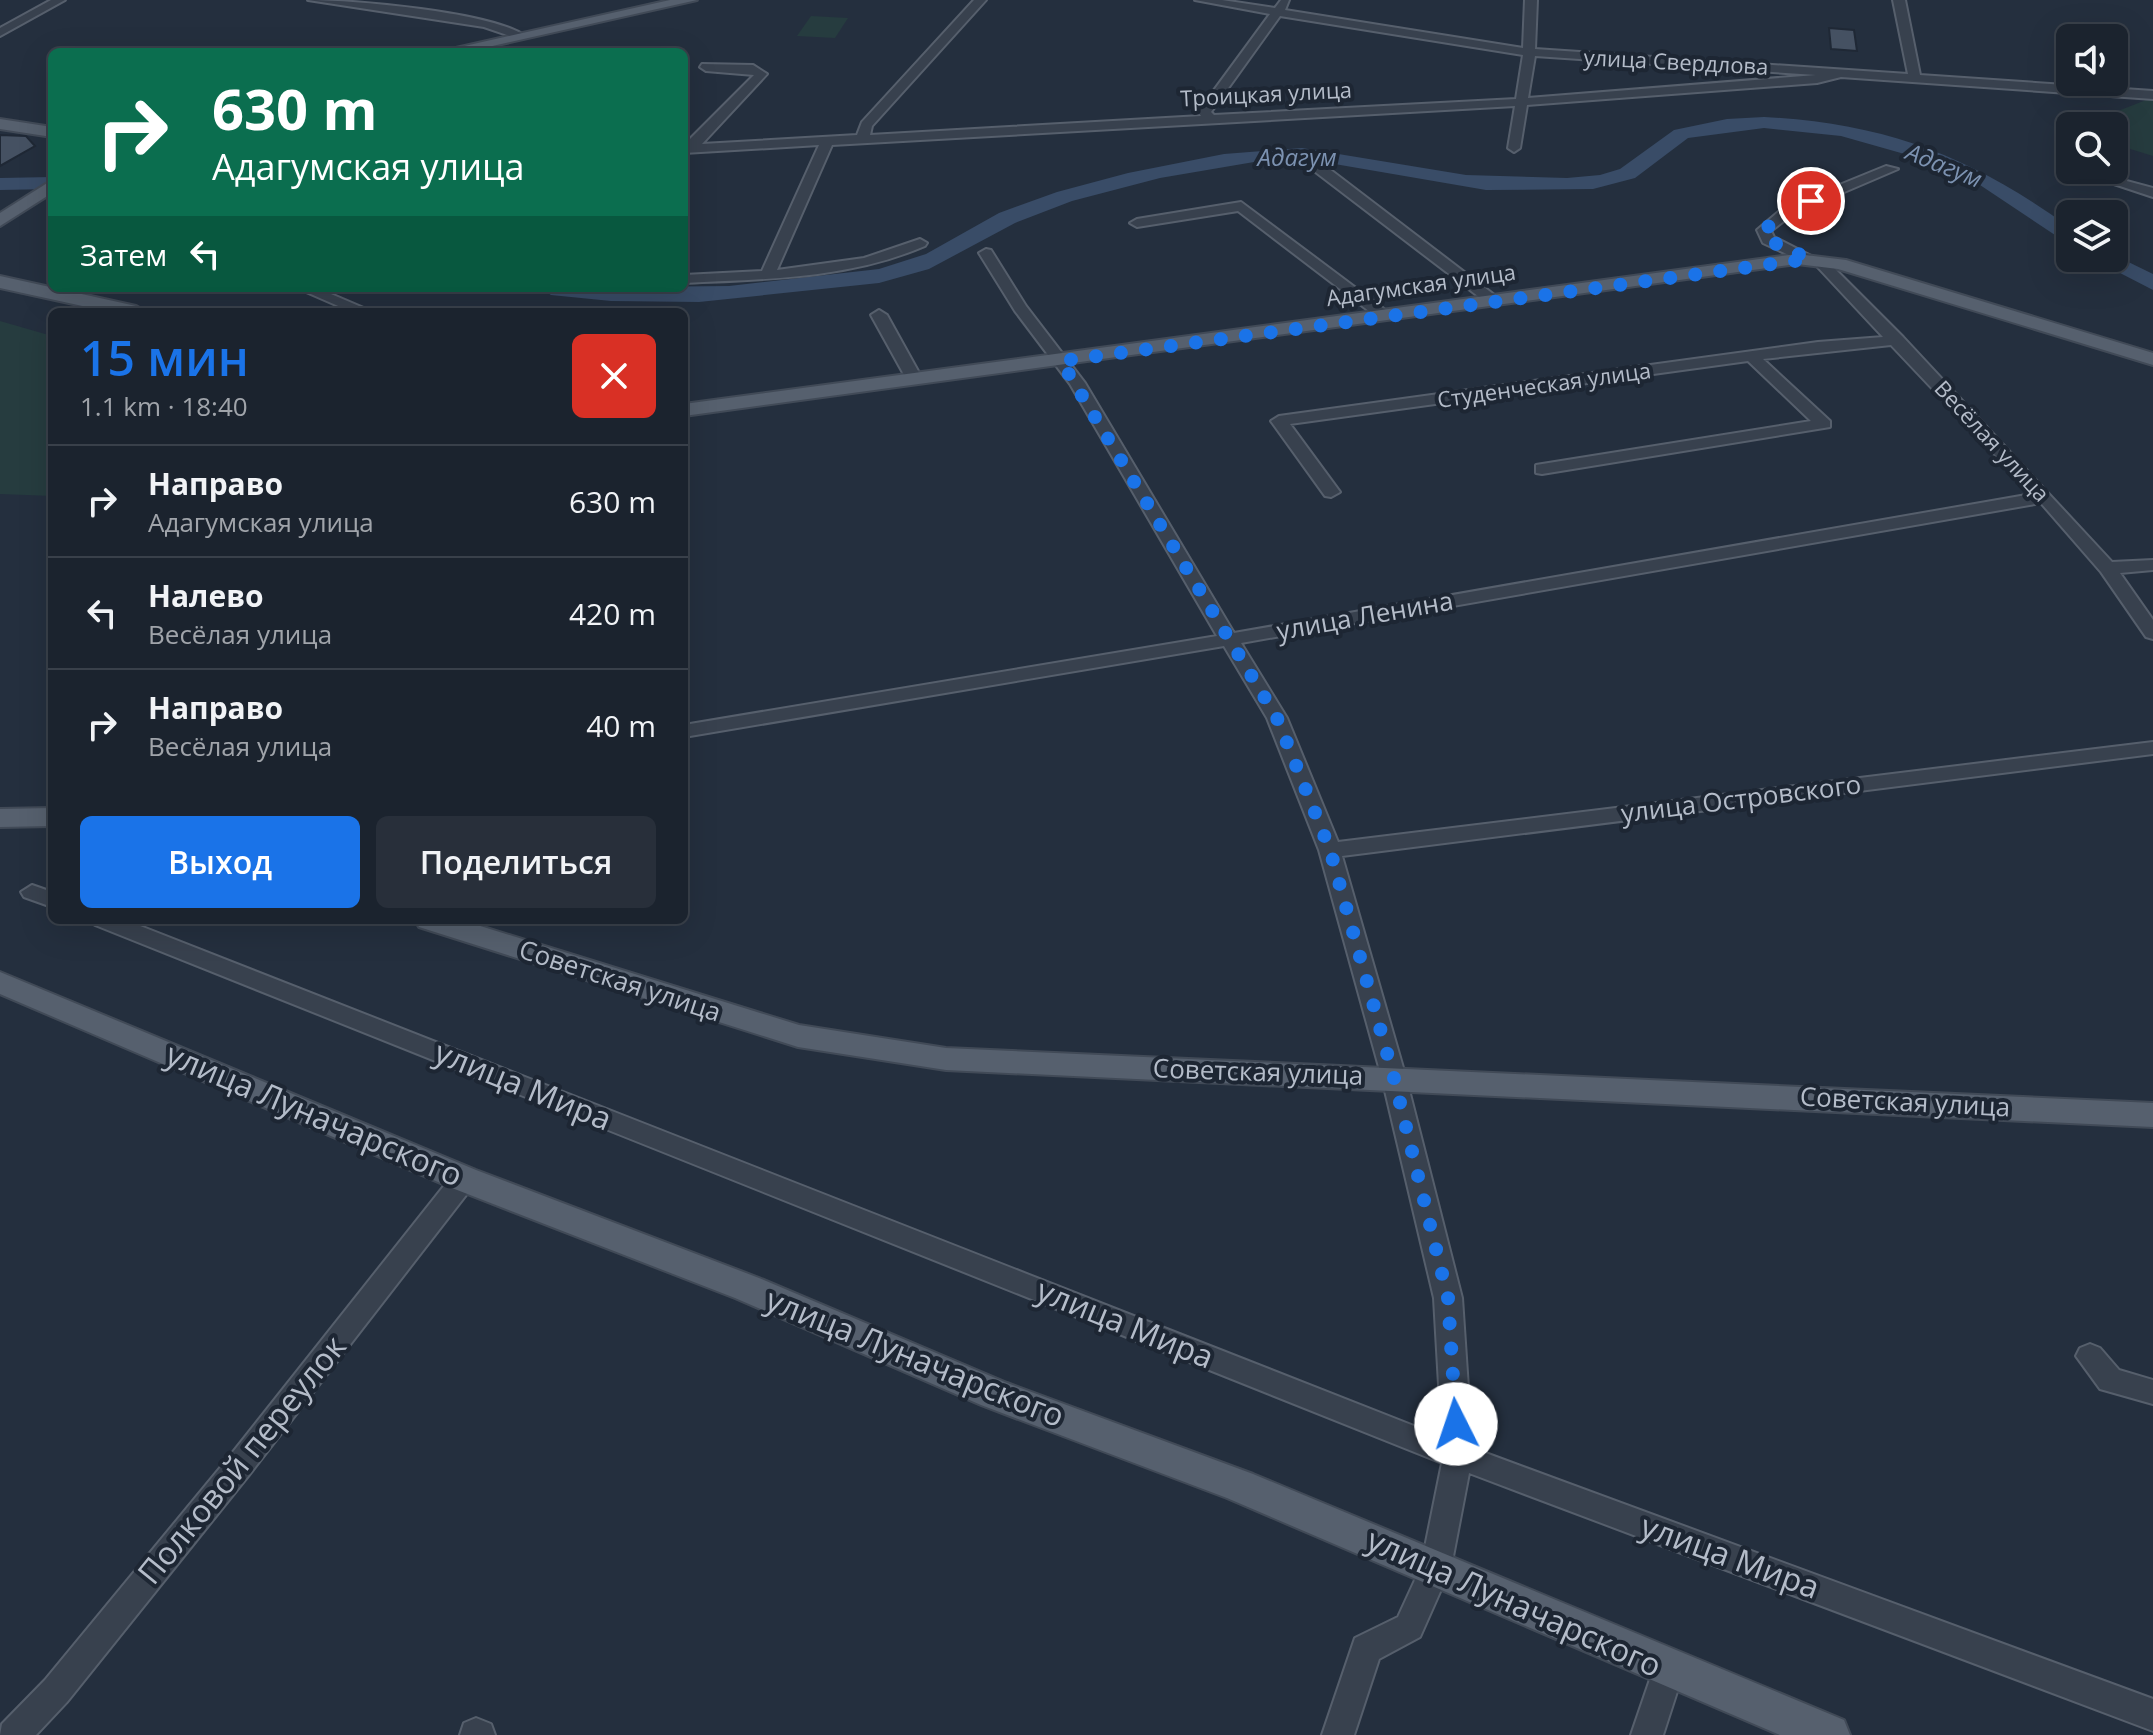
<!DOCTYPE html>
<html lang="ru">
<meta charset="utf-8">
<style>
:root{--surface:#1b232e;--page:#282f3a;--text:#f1f3f6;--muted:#a0a4aa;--line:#39404a;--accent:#1a73e8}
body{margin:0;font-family:"Open Sans",sans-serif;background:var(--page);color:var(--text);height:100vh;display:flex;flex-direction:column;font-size:30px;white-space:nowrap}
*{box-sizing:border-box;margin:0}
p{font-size:26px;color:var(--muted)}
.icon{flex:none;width:44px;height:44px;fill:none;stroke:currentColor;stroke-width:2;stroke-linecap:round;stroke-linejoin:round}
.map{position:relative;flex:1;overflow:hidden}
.drawer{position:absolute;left:48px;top:308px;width:640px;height:616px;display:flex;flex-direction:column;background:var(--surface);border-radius:12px;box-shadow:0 8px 32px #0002,0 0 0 2px var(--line)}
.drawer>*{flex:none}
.top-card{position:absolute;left:48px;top:48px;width:640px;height:244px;border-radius:12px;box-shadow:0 8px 32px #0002,0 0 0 2px var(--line);background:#0b6e4f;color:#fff;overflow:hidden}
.tools{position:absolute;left:2056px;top:24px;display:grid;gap:16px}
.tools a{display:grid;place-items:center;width:72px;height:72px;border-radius:12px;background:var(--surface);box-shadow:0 8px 32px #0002,0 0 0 2px var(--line);font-size:40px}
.pin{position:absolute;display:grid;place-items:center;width:68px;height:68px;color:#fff;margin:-34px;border:4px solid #fff;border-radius:50%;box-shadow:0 2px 8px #0007}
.me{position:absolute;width:88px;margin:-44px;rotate:356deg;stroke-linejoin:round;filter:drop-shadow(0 0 6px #0008)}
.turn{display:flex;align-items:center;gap:28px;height:168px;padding:0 32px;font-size:36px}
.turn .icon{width:104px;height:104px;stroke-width:2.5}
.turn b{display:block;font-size:56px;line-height:68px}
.then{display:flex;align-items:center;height:76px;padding:0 32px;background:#0003;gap:16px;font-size:30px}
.round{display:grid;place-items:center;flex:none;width:84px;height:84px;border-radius:12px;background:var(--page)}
.overview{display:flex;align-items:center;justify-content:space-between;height:136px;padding:0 32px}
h1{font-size:48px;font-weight:600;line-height:60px;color:var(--accent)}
.action{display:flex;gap:16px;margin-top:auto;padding:16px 32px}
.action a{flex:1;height:92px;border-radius:12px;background:var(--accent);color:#fff;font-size:32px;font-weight:600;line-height:92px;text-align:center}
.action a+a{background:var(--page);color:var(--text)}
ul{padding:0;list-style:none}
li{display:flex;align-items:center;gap:24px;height:112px;padding:0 32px;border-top:2px solid var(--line)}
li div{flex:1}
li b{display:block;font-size:30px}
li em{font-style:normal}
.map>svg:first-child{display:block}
.green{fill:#263c3f}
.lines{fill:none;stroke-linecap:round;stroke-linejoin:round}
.river{fill:#394c67;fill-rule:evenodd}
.building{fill:#455162;stroke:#1f2835;stroke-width:2}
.minor-casing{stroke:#565f6c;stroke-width:4}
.major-casing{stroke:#414a57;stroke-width:4}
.minor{fill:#38414e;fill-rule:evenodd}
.major{fill:#56606e;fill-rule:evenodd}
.route{stroke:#1a73e8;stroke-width:14;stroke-dasharray:0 25.2}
.labels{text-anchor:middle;stroke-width:8;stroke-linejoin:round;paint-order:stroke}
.far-street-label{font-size:22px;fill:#b4bcc9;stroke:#1d2633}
.far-water-label{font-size:24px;font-style:italic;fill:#7c92b1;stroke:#1d2633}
.street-label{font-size:26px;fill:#b4bcc9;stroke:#1d2633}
.near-street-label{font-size:32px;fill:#b4bcc9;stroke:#1d2633}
</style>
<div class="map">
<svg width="2153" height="1735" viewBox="0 0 2153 1735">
<rect width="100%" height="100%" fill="#242f3e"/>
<g class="green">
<path d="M811,16L848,18L835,38L797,36Z"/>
<path d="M2146,100H2153V156L2114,144V126H2080Z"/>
<path d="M0,321L52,336V496L0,494Z"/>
</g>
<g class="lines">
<g class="river">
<path d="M1764,117C1885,123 1973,157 2070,228V245L1977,183L1908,155L1841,136L1764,128L1688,138L1635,178L1593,189L1486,190L1323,162H1254L1160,178L1072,201L1015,223L929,269L879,283L699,302L611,301L551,295L540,288L729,286L879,269L926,254L999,213L1057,192L1128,173L1224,154L1302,148L1466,175L1567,178L1600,175L1620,169L1674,130L1727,119Z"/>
<path d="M52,177V189L0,190V178Z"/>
<path d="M2114,255L2153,274V290L2091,258Z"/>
</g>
</g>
<g class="building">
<path d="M1829,28L1854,30L1857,51L1831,49Z"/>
<path d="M0,135L26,136L35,146L0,166Z"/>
</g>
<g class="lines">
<g class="minor-casing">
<g id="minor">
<path d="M51,0H65L0,36V28Z"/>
<path d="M308,0C353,0 492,12 525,36L519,39L484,27Z"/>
<path d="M974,0H986L872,126L870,135L1201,116L1198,112L1270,14L1195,0H1222L1275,8L1281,0H1289L1285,10L1523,48L1525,0H1537L1535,49L1908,74L1893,0H1905L1920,75L2153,91V99L1841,77L1817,83L1527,105L1520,148L1514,152L1508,148L1515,106L832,145L777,270L864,258L920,239L927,243L925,246C848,279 766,279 684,283V275L762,271L819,145L684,153V145L754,75L706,71L700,67L702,64L753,65L767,74L702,144L857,135L862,122ZM1280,16L1523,55L1516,99L1214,115L1211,112ZM1535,56L1816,75L1528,98Z"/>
<path d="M1305,158H1315L1497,297V303H1487L1305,164Z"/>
<path d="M1886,166L1898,169L1793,214L1771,231L1774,237L1815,258H1824L1903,337L2112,562L2153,560V570L2120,573L2153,620V639L2146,637L2101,572L2041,503L1241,643L1287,718L1338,842L2153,742V754L1342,856L1406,1078L1462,1298L1472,1448L2153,1699V1731L1469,1473L1451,1567L1420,1637L1379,1659L1354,1735H1322L1355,1638L1398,1617L1421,1567L1442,1463L95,925L92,920H125L1442,1437L1434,1298L1382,1078L1319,850L1267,718L1224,646L684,737V725L1217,636L1070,384L1015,311L979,253L986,249L991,250L1026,306L1085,383L1234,633L2032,494L1891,345L1763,359L1830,421V427L1542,474L1536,473V465L1811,421L1748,361L1290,424L1340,492L1331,497L1325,496L1271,421L1279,416L1818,342L1883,337L1813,262H1804L1763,243L1757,230L1783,208Z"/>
<path d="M2108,176L2153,188V197L2108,182Z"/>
<path d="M1241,202L1388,312V318H1378L1238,211L1137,227L1130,223L1137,219Z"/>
<path d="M297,288H317L373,312H352Z"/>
<path d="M879,310L887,315L923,380L921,383L907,380L871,315Z"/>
<path d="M32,885L52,892V907L24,897L21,892Z"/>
<path d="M464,1169L473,1172L477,1179L473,1186L249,1475L67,1702L36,1735H0L2,1724L45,1680L229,1457L455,1172Z"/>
<path d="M2090,1344L2100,1348L2119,1370L2153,1380V1404L2100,1389L2076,1356L2080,1348Z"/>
<path d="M1668,1655L1679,1659L1684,1670L1663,1735H1631L1657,1659Z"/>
<path d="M476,1718L491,1724L495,1735H460L464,1723Z"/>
</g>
</g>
<g class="major-casing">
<g id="major">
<path d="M670,0H697L466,52H438Z"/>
<path d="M0,119L52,127V137L0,129Z"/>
<path d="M52,180V193L0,226V213Z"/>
<path d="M1797,254L1846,260L2153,353V365L1838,269L1797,264L684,416V404Z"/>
<path d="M0,276L136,306L146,312H110L0,288Z"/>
<path d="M52,808V826L0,827V809Z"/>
<path d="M415,920H461L799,1025L946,1048L2153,1103V1127L946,1070L798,1047L419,927Z"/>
<path d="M0,972L476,1170L759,1278L1007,1383L1253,1474L1844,1720L1850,1735H1780L1227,1498L981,1405L735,1298L452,1188L0,994Z"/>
</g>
</g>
<use href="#minor" class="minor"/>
<use href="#major" class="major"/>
</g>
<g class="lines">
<path class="route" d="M1456,1424L1448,1298L1394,1078L1330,850L1277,718L1061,361L1809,259L1768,240L1764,230L1788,211L1811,201"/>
</g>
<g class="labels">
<g class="far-street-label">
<text transform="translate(1676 62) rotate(3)" y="8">улица Свердлова</text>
<text transform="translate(1266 94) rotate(-3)" y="8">Троицкая улица</text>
<text transform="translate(1421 285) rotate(-8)" y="8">Адагумская улица</text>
<text transform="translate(1544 385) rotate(-8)" y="8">Студенческая улица</text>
<text transform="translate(1992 441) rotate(47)" y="8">Весёлая улица</text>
</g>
<g class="far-water-label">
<text x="1297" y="166">Адагум</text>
<text transform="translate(1944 166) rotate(22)" y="8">Адагум</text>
</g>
<g class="street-label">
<text transform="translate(1365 616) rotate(-10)" y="9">улица Ленина</text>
<text transform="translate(1741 799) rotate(-7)" y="9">улица Островского</text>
<text transform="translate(620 981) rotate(18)" y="9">Советская улица</text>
<text transform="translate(1258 1072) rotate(2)" y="9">Советская улица</text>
<text transform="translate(1905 1102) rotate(3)" y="9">Советская улица</text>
</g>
<g class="near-street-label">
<text transform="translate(523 1086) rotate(22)" y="11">улица Мира</text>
<text transform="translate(314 1115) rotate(23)" y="11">улица Луначарского</text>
<text transform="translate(1125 1324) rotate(22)" y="11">улица Мира</text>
<text transform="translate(915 1358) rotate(22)" y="11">улица Луначарского</text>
<text transform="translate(242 1460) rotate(-51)" y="11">Полковой переулок</text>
<text transform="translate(1730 1557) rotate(20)" y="11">улица Мира</text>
<text transform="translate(1514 1603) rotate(24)" y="11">улица Луначарского</text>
</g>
</g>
</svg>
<div class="tools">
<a><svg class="icon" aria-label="sound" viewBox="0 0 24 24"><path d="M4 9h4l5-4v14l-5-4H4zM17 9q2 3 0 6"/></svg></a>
<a><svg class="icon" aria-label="search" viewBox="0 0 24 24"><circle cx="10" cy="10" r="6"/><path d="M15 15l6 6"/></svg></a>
<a><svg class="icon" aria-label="layers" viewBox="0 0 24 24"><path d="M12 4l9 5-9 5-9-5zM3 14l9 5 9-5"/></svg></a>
</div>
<div class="pin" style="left:1811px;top:201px;background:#d93025"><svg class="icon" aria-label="arrive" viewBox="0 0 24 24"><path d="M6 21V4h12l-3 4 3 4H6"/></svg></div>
<svg class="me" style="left:1456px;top:1424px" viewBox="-20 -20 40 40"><circle r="19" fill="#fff"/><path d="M0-13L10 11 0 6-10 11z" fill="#1a73e8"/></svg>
<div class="top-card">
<div class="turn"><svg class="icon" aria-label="right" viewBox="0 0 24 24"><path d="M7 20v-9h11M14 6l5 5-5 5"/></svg><div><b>630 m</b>Адагумская улица</div></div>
<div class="then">Затем<svg class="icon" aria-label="left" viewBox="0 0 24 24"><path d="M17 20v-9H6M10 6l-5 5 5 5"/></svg></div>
</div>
<section class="drawer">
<div class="overview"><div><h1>15 мин</h1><p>1.1 km · 18:40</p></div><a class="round" style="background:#d93025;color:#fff"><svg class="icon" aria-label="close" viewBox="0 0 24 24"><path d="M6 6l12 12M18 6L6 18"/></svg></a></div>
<ul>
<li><svg class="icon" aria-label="right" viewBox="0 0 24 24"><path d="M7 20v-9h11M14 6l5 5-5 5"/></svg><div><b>Направо</b><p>Адагумская улица</p></div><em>630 m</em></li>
<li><svg class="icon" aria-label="left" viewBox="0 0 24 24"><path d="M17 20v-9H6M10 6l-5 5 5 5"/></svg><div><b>Налево</b><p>Весёлая улица</p></div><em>420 m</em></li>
<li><svg class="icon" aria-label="right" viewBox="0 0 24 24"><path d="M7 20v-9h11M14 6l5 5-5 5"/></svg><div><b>Направо</b><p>Весёлая улица</p></div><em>40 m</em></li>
</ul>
<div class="action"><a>Выход</a><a>Поделиться</a></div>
</section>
</div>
